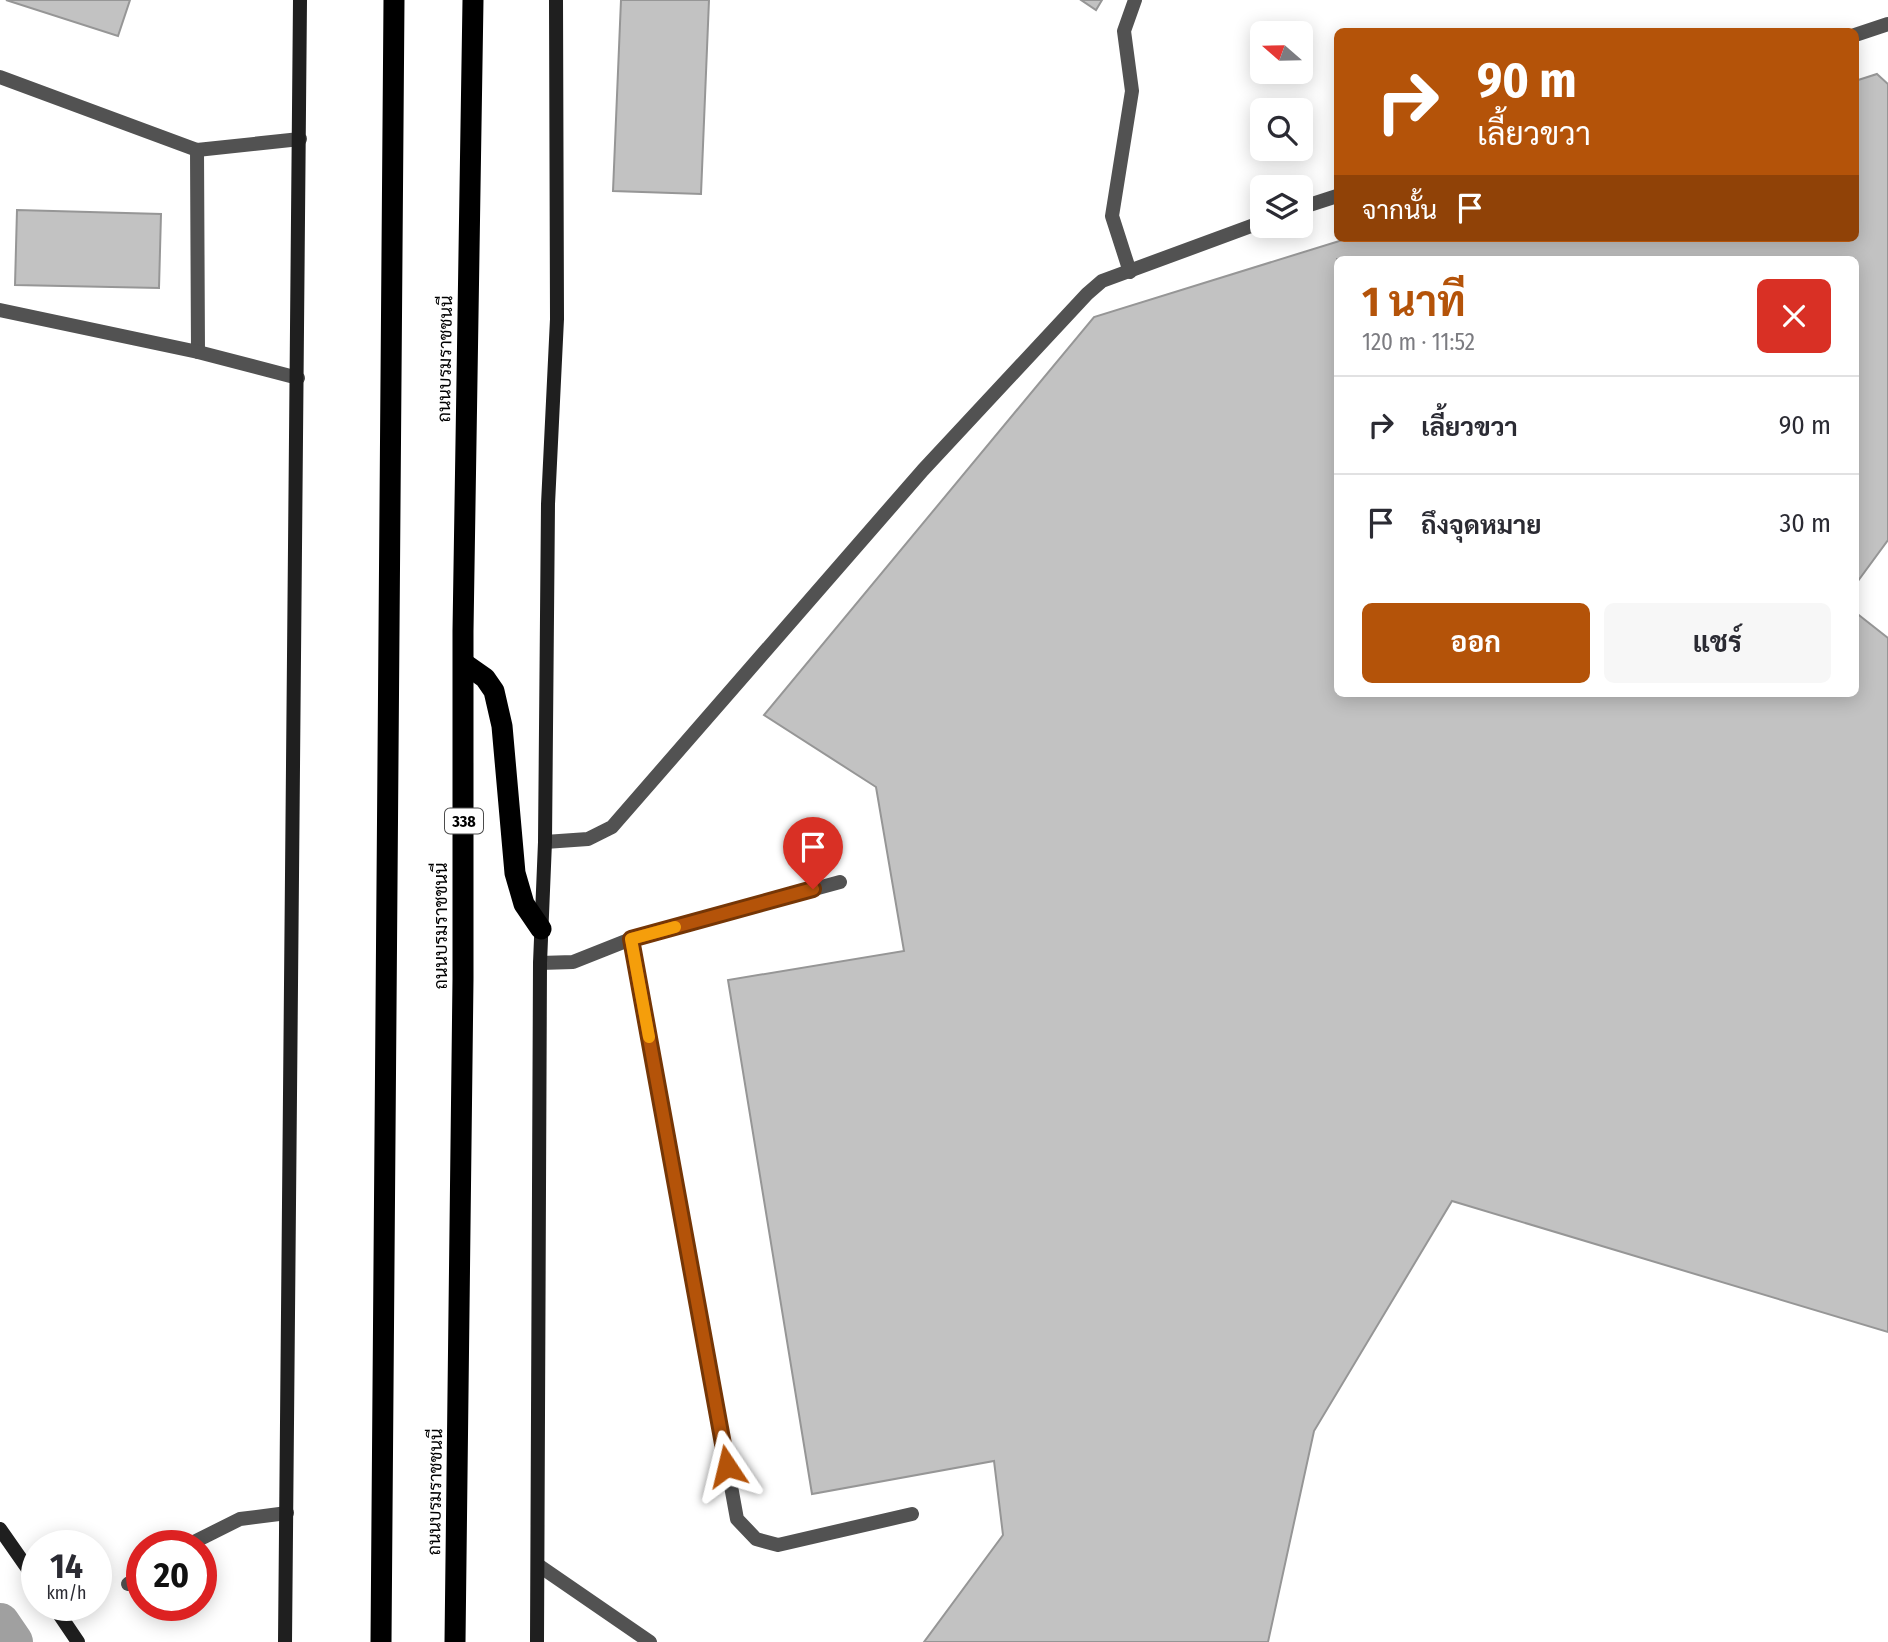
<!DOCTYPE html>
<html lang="th">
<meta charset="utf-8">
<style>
:root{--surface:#fff;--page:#f7f7f7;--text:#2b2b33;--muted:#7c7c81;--line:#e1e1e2;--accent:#b45309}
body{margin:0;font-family:"Fira Sans Condensed",Sarabun,sans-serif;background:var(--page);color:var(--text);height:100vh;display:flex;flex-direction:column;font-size:26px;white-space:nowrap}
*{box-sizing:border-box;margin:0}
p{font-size:23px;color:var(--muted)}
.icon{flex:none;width:38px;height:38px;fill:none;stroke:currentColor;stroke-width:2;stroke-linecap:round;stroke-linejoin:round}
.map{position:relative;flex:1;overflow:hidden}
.panel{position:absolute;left:1334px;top:256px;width:525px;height:441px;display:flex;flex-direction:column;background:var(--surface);border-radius:10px;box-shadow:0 4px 18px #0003}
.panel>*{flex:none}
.top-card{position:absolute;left:1334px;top:28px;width:525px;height:214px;border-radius:10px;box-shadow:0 4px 18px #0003;background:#b45309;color:#fff;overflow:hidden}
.needle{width:46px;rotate:290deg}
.buttons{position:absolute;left:1250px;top:21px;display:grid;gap:14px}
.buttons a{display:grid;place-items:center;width:63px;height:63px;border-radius:10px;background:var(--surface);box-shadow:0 4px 18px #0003;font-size:35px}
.speed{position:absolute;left:21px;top:1530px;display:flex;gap:14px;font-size:35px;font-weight:700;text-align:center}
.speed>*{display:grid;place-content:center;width:91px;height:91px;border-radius:50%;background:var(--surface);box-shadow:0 4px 18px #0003;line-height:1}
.speed small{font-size:18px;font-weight:400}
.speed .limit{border:10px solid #d22;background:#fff;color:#111}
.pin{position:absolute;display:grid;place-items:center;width:60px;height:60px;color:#fff;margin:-72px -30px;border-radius:50% 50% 50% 0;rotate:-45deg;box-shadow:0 0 7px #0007}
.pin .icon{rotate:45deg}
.me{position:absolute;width:77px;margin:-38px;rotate:350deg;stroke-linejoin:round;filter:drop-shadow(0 0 5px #0008)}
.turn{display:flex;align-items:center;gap:24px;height:147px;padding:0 28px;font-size:32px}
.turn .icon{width:91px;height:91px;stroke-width:2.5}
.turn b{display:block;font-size:49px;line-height:60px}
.then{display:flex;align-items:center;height:66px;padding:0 28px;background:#0003;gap:14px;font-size:26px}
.round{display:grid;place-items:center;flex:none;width:74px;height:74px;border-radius:10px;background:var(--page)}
.headline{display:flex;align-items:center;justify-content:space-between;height:119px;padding:0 28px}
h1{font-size:42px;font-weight:700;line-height:52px;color:var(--accent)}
.primary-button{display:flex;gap:14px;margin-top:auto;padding:14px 28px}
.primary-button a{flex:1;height:80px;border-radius:10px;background:var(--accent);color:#fff;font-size:28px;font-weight:700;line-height:80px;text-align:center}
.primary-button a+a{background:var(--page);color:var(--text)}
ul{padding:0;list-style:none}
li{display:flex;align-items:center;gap:21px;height:98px;padding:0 28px;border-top:2px solid var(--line)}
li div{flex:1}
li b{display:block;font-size:26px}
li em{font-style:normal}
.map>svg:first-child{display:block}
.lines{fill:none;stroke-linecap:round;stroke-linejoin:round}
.canal{stroke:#a0a0a0;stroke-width:40}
.building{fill:#c2c2c2;stroke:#969696;stroke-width:2}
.lane{stroke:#525252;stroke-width:14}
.street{stroke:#525252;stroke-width:14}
.secondary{stroke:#1f1f1f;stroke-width:14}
.highway{stroke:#000;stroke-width:21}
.route-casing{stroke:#753606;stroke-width:18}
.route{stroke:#b45309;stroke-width:12}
.slow{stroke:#f59e0b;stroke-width:12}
.labels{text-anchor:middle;stroke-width:5;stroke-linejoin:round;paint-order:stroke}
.shield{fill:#fff;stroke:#4c4c4c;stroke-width:2}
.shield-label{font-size:16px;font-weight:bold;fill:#000}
.street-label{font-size:18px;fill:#000;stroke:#fff}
</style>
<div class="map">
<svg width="1888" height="1642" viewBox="0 0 1888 1642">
<rect width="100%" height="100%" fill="#fff"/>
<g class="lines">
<path class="canal" d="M0,1623L13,1642"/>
</g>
<g class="building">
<path d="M6,0H130L118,36Z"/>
<path d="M621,0H709L701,194L613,191Z"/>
<path d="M1081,0H1102L1096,10Z"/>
<path d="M1877,74L1888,84V540L1855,585V259H1337V693H1855V612L1888,638V1332L1452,1201L1314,1431L1268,1642H924L1003,1535L994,1461L812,1494L728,980L904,951L876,787L764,715L1094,317L1349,238H1855V81Z"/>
<path d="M17,210L161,214L159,288L15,285Z"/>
</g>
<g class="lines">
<g class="lane">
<path d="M0,77L197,150L300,139"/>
<path d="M197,150L198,352"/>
<path d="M1130,272L1112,216L1132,91L1124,31L1135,0"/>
<path d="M0,310L198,352L298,378"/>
<path d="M631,939L737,1519L756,1539L778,1545L912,1514"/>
<path d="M540,963L573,962L631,939L840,882"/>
<path d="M188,1545L240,1519L287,1513"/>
<path d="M538,1565L650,1642"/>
<path d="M128,1584L142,1575"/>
</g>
<g class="street">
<path d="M1855,35L1888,24"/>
<path d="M1300,208L1337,196"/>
<path d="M545,842L588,839L612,827L923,470L1087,294L1102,281L1262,222"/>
</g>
<g class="secondary">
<path d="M0,1529L37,1582"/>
<path d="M53,1605L78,1642"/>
<path d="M285,1642L300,0"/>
<path d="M537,1642L540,963L545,842L548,504L557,319L556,0"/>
</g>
<g class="highway">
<path d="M465,664L485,678L494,691L502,726L515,873L524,904L541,929"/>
<path d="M381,1642L394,0"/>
<path d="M455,1642L463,979V631L473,0"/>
</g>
</g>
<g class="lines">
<g class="route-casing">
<path id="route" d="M727,1466L631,939L813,889"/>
</g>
<use href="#route" class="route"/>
<path class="slow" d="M649,1037L631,939L675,927"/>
</g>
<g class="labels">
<rect class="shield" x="445" y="808.5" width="38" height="25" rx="5"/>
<g class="shield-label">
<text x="464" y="827">338</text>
</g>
<g class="street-label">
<text transform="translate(445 359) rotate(-89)" y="6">ถนนบรมราชชนนี</text>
<text transform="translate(441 926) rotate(-90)" y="6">ถนนบรมราชชนนี</text>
<text transform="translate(435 1492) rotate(-89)" y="6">ถนนบรมราชชนนี</text>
</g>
</g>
</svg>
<div class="buttons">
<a><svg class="needle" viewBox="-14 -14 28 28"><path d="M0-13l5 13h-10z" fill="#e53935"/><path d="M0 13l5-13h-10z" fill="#7c7c81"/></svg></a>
<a><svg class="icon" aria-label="search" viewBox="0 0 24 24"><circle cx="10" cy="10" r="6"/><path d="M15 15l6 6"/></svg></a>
<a><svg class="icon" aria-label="layers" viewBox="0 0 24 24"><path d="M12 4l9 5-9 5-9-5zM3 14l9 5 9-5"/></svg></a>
</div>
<div class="speed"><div>14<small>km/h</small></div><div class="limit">20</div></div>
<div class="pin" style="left:813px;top:889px;background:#d93025"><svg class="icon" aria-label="arrive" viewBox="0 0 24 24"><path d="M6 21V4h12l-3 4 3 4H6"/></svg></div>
<svg class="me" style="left:727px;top:1466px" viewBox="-20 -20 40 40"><path d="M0-17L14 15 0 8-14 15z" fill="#b45309" stroke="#fff" stroke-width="4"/></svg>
<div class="top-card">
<div class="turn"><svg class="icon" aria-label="right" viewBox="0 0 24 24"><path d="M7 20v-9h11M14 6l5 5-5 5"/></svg><div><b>90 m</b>เลี้ยวขวา</div></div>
<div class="then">จากนั้น<svg class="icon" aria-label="arrive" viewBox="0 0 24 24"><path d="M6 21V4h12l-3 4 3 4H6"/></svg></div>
</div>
<section class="panel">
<div class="headline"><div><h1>1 นาที</h1><p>120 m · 11:52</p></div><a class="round" style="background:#d93025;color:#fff"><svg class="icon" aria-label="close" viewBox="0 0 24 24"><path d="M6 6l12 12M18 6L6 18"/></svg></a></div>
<ul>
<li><svg class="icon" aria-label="right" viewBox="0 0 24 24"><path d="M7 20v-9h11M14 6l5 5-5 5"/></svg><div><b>เลี้ยวขวา</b></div><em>90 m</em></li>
<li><svg class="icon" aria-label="arrive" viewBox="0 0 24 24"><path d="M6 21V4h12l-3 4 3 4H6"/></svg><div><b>ถึงจุดหมาย</b></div><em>30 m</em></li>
</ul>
<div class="primary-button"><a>ออก</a><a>แชร์</a></div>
</section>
</div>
